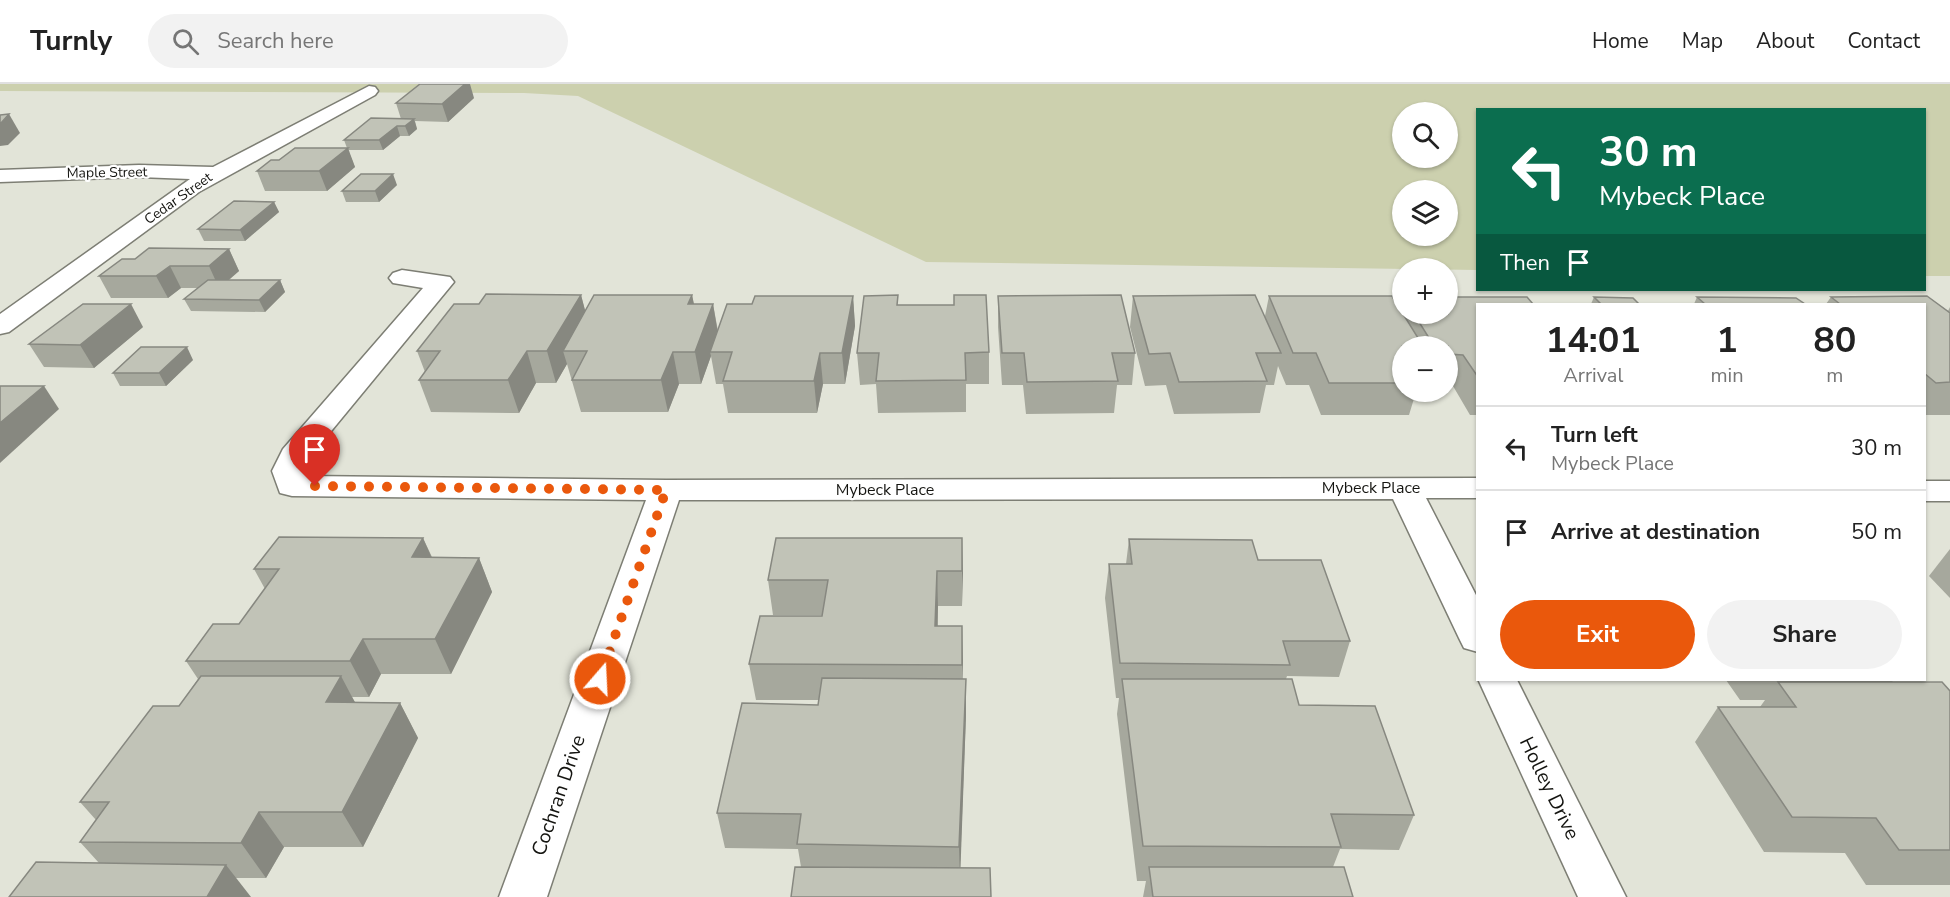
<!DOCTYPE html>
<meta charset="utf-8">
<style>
:root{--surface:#fff;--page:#f2f2f2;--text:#222;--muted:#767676;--line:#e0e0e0;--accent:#ea580c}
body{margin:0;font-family:"Nunito Sans",sans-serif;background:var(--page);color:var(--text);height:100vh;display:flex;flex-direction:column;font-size:22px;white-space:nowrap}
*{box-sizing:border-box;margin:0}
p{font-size:20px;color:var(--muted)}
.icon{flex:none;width:33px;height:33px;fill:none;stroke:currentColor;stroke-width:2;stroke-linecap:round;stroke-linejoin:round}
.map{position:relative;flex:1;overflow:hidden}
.panel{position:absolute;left:1476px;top:219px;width:450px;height:378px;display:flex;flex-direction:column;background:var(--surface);border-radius:0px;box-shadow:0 2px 4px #0004}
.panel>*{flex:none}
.top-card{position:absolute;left:1476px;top:24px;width:450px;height:183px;border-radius:0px;box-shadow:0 2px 4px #0004;background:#0b6e4f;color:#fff;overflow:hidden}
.fabs{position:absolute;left:1392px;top:18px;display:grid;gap:12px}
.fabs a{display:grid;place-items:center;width:66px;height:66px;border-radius:50%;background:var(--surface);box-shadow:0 2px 4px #0004;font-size:30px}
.pin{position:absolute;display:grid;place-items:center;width:51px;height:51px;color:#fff;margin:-62px -26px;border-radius:50% 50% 50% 0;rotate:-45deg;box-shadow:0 0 6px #0007}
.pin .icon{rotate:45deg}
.me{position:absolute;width:66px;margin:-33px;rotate:19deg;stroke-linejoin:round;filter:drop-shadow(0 0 4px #0008)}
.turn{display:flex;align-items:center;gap:21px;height:126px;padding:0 24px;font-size:27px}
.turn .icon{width:78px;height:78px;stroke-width:2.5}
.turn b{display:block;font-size:42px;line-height:51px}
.then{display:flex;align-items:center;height:57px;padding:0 24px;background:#0003;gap:12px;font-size:22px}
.eta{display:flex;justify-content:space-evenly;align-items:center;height:102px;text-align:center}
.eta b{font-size:36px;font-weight:700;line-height:42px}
.primary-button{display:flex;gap:12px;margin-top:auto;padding:12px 24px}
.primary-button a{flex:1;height:69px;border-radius:36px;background:var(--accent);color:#fff;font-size:24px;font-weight:700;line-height:69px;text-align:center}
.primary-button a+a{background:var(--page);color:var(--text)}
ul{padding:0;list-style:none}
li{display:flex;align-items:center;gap:18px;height:84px;padding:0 24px;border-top:2px solid var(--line)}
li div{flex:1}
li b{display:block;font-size:22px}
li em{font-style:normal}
header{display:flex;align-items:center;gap:36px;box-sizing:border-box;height:84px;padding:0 30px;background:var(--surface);border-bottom:2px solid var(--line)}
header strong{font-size:28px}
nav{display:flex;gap:33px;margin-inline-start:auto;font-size:21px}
.search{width:420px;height:54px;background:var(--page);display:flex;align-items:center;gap:15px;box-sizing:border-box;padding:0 21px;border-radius:33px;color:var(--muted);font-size:22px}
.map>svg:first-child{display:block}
.green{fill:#ccd0ae;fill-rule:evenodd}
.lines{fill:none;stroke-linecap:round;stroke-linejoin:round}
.minor-casing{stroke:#7d7e74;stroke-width:3}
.minor{fill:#fff;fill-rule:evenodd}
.wall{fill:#a6a89d}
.shaded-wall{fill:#878880}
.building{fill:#c1c3b7;stroke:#878880;stroke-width:1.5}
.route{stroke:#ea580c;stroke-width:10;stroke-dasharray:0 18}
.labels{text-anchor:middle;stroke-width:4.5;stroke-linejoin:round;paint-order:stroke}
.far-street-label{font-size:14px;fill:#141410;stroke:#fff}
.street-label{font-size:16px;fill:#141410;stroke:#fff}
.near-street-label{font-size:20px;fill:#141410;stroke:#fff}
</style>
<header>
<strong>Turnly</strong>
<div class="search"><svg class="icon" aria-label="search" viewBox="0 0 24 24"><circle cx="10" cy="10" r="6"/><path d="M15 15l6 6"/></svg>Search here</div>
<nav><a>Home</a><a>Map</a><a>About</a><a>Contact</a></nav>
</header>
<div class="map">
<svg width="1950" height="813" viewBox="0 0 1950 813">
<rect width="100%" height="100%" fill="#e2e4d8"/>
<path class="green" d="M0,0H1950V192H1925L1924,26H1478L1477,186L926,178L578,12L524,9L0,7ZM1402,28H1448V74H1402ZM1402,106H1448V152H1402Z"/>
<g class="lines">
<g class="minor-casing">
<g id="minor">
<path d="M369,2L375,3L378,7L375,11L199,108L9,248L0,250V230L190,95L139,93L0,98V86L139,81L213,83Z"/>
<path d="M402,186L450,193L454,198L309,374L304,387L306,392L666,396L1478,394V414H1426L1478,515V568L1464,564L1459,554L1393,415L679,416L547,813H499L646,416L292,412L280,409L272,387L283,365L423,204L393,199L389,194L393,189Z"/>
<rect x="1924" y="397" width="26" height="20"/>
<path d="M1478,595L1517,596L1626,813H1578Z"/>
</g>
</g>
<use href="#minor" class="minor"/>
</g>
<g class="wall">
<path d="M474,14L448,38L415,37L417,45L409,52H400L383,66H348L355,83L327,107H265L257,87L279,76L347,64L344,56L401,35L396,19Z"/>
<path d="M397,101L379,118H346L342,107Z"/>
<path d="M274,118L279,128L245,157H204L198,145Z"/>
<path d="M229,165L239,187L229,196H280L285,208L265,228L191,227L184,215L198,204H181L168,214H111L99,192L135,175Z"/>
<path d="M581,211L585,227L692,211L694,220H713L718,247L752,220L853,212L855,242L845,300H823L817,329H728L723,300H716L711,272L701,300H679L668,328H581L567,280L556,299H536L519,329L431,328L419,296L425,288L417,267L479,220Z"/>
<path d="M998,212L1135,269L1132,301H1117L1114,329L1026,330L1023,301H1002L998,243Z"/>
<path d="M1133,212L1265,232L1269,212L1400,225L1402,218V230H1448L1478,220V331H1470L1453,302H1448V262H1402V308H1416L1409,331H1321L1309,301H1286L1278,282L1274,301H1266L1260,329L1174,330L1166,301L1145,302L1130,243Z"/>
<path d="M1927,212L1948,227L1950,223V331H1924V220H1826L1831,213Z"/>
<path d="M1594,213L1639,220H1591Z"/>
<path d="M1697,213L1805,220H1694Z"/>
<path d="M898,221L989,268V300H966V328L878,329L876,300L860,301L857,269Z"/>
<path d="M143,243L94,284L44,283L29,260Z"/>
<path d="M193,276L166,302H120L113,289Z"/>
<path d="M423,454L432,473L479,474L492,508L451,590H381L369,613H352L355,618L400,619L418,654L363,763H284L266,794H236L99,779L80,758L96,736L80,718L179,622L198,595L186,577L239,540L265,505L254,485Z"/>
<path d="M962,454V522H938V542H962V595H966V631L960,784L801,783L798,765L725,764L717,729L818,621L819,616H756L749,580L822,532V531H773L768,496Z"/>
<path d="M1129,455L1258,476L1350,557L1339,593L1287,592L1286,595L1299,621L1414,731L1399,766L1340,765L1333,783L1353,813H1143L1146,797H1137L1117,630L1119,614H1116L1105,514L1109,480H1126Z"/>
<path d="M1950,465V514L1929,492Z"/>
<path d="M1726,596H1894L1892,598L1950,607V801H1866L1845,769L1764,768L1695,658L1718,623H1760L1765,616H1740Z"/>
</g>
<g class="shaded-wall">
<path d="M458,0H470L474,14L448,38L442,20Z"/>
<path d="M9,30L20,49L8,61L0,62V40Z"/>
<path d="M414,35L417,45L409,52L405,42Z"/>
<path d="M397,42L400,52L383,66L379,56Z"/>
<path d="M348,64L355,83L327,107L319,87Z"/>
<path d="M393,90L397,101L379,118L375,107Z"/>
<path d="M274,118L279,128L245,157L240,146Z"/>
<path d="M229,165L239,187L219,204L209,182Z"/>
<path d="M170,182L181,204L168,214L156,192Z"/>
<path d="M280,196L285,208L265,228L259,216Z"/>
<path d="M581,211L589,241L563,267L567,280L556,299L547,267Z"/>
<path d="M692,211L698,241L688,220Z"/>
<path d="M853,212L855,242L845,300L842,269Z"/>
<path d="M131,220L143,243L94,284L80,261Z"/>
<path d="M713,220L718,250L710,268L711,272L701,300L695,268Z"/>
<path d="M187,263L193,276L166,302L159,289Z"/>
<path d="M527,267L536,299L519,329L508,296Z"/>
<path d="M673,268L679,300L668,328L661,296Z"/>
<path d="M820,269L823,300L817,329L814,297Z"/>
<path d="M44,302L59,325L0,379V339Z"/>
<path d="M423,454L438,488L412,473Z"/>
<path d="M962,454L963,489L962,522Z"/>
<path d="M479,474L492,508L451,590L435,555Z"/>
<path d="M937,487L938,522L936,577L935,542Z"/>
<path d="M962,542L963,577L962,616Z"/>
<path d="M363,555L381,590L369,613L350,577Z"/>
<path d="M341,592L360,628L326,618Z"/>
<path d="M966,595V631L960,798L959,763Z"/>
<path d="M400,619L418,654L363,763L342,728Z"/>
<path d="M259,728L284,763L266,794L241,759Z"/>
<path d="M226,781L251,813H207Z"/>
</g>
<g class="building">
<path d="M420,0H465L442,20L396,19Z"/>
<path d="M9,30L0,40V31Z"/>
<path d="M371,34L414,35L405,42H397L379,56H344Z"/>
<path d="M295,64H348L319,87H257L271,76H279Z"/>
<path d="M361,90H393L375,107H342Z"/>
<path d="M234,117L274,118L240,146L198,145Z"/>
<path d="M149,164L229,165L209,182H170L156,192H99L122,175H135Z"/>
<path d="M208,196H280L259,216L184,215Z"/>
<path d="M486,210L581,211L547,267H527L508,296H419L440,267H417L454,220H479Z"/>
<path d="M594,211H692L688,220H713L695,268H673L661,296H572L587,267H563Z"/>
<path d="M898,211L897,221H954V211H986L989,268L965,269L966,296L876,297L879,269H857L864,212Z"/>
<path d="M1121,211L1135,269H1112L1118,297L1027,298L1024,269H1002L998,212Z"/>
<path d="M1255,211L1281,269H1256L1267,297L1179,298L1170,269L1149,270L1133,212Z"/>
<path d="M755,212H853L842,269H820L814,297H723L732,268H710L727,220H752Z"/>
<path d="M1269,212H1392L1423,262H1402V299H1329L1316,269H1293Z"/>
<path d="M1927,212L1950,229V298L1936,299L1924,289V220H1840L1831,213Z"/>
<path d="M1448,213H1527L1533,220H1478V293L1463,271L1448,270V262H1434L1414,230H1448Z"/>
<path d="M1594,213L1633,214L1639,220H1601Z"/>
<path d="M1697,213L1796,214L1805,220H1705Z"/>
<path d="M83,220H131L80,261L29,260Z"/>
<path d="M141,263H187L159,289H113Z"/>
<path d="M0,302H44L0,339Z"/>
<path d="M279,453L423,454L412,473L479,474L435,555H363L350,577H186L213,540H239L279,485H254Z"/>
<path d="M776,454H962V487H937L935,542H962V581L749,580L760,532H822L828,496H768Z"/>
<path d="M1129,455L1252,456L1258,476H1321L1350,557H1283L1290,581L1120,579L1109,480H1132Z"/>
<path d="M201,592H341L326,618L400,619L342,728H259L241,759L80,758L109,718H80L153,622H179Z"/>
<path d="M822,594L966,595L959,763L797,760L801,730L717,729L742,619L818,621Z"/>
<path d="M1122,595H1292L1299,621L1375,622L1414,731L1331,730L1341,763L1143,762Z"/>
<path d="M1778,598H1942L1950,607V766H1899L1876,734L1792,733L1718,623H1796Z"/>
<path d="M36,778L226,781L207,813H9Z"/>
<path d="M795,783L990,784L991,813H791Z"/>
<path d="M1149,783H1344L1353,813H1153Z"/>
</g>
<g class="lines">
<path class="route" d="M315,402L666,406L600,595"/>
</g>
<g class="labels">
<g class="far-street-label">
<text transform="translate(107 88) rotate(-1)" y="5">Maple Street</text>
<text transform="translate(178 114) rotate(-35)" y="5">Cedar Street</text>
</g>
<g class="street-label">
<text x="1371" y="409">Mybeck Place</text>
<text x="885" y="411">Mybeck Place</text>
</g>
<g class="near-street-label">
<text transform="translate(1550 704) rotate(64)" y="7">Holley Drive</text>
<text transform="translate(558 711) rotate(-71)" y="7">Cochran Drive</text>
</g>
</g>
</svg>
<div class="fabs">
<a><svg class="icon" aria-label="search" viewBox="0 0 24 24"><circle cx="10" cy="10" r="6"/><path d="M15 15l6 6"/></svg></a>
<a><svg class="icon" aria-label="layers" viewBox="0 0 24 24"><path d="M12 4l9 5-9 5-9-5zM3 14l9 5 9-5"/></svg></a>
<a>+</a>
<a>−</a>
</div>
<div class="pin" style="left:315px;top:402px;background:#d93025"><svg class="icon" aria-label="arrive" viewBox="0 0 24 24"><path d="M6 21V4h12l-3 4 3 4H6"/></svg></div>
<svg class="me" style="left:600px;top:595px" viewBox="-20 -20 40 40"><circle r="17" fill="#ea580c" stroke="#fff" stroke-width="3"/><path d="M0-11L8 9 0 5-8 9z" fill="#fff"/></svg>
<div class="top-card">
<div class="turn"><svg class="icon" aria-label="left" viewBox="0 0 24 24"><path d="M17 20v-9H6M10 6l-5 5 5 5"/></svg><div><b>30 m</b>Mybeck Place</div></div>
<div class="then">Then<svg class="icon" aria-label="arrive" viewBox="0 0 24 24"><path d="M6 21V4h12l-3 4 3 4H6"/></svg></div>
</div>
<section class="panel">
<div class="eta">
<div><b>14:01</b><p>Arrival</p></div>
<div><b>1</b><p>min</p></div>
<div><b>80</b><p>m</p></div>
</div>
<ul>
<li><svg class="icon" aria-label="left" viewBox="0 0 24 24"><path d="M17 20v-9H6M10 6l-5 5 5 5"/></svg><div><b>Turn left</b><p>Mybeck Place</p></div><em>30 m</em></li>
<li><svg class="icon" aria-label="arrive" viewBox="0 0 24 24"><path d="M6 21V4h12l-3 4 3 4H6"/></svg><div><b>Arrive at destination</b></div><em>50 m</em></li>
</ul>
<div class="primary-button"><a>Exit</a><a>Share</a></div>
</section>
</div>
